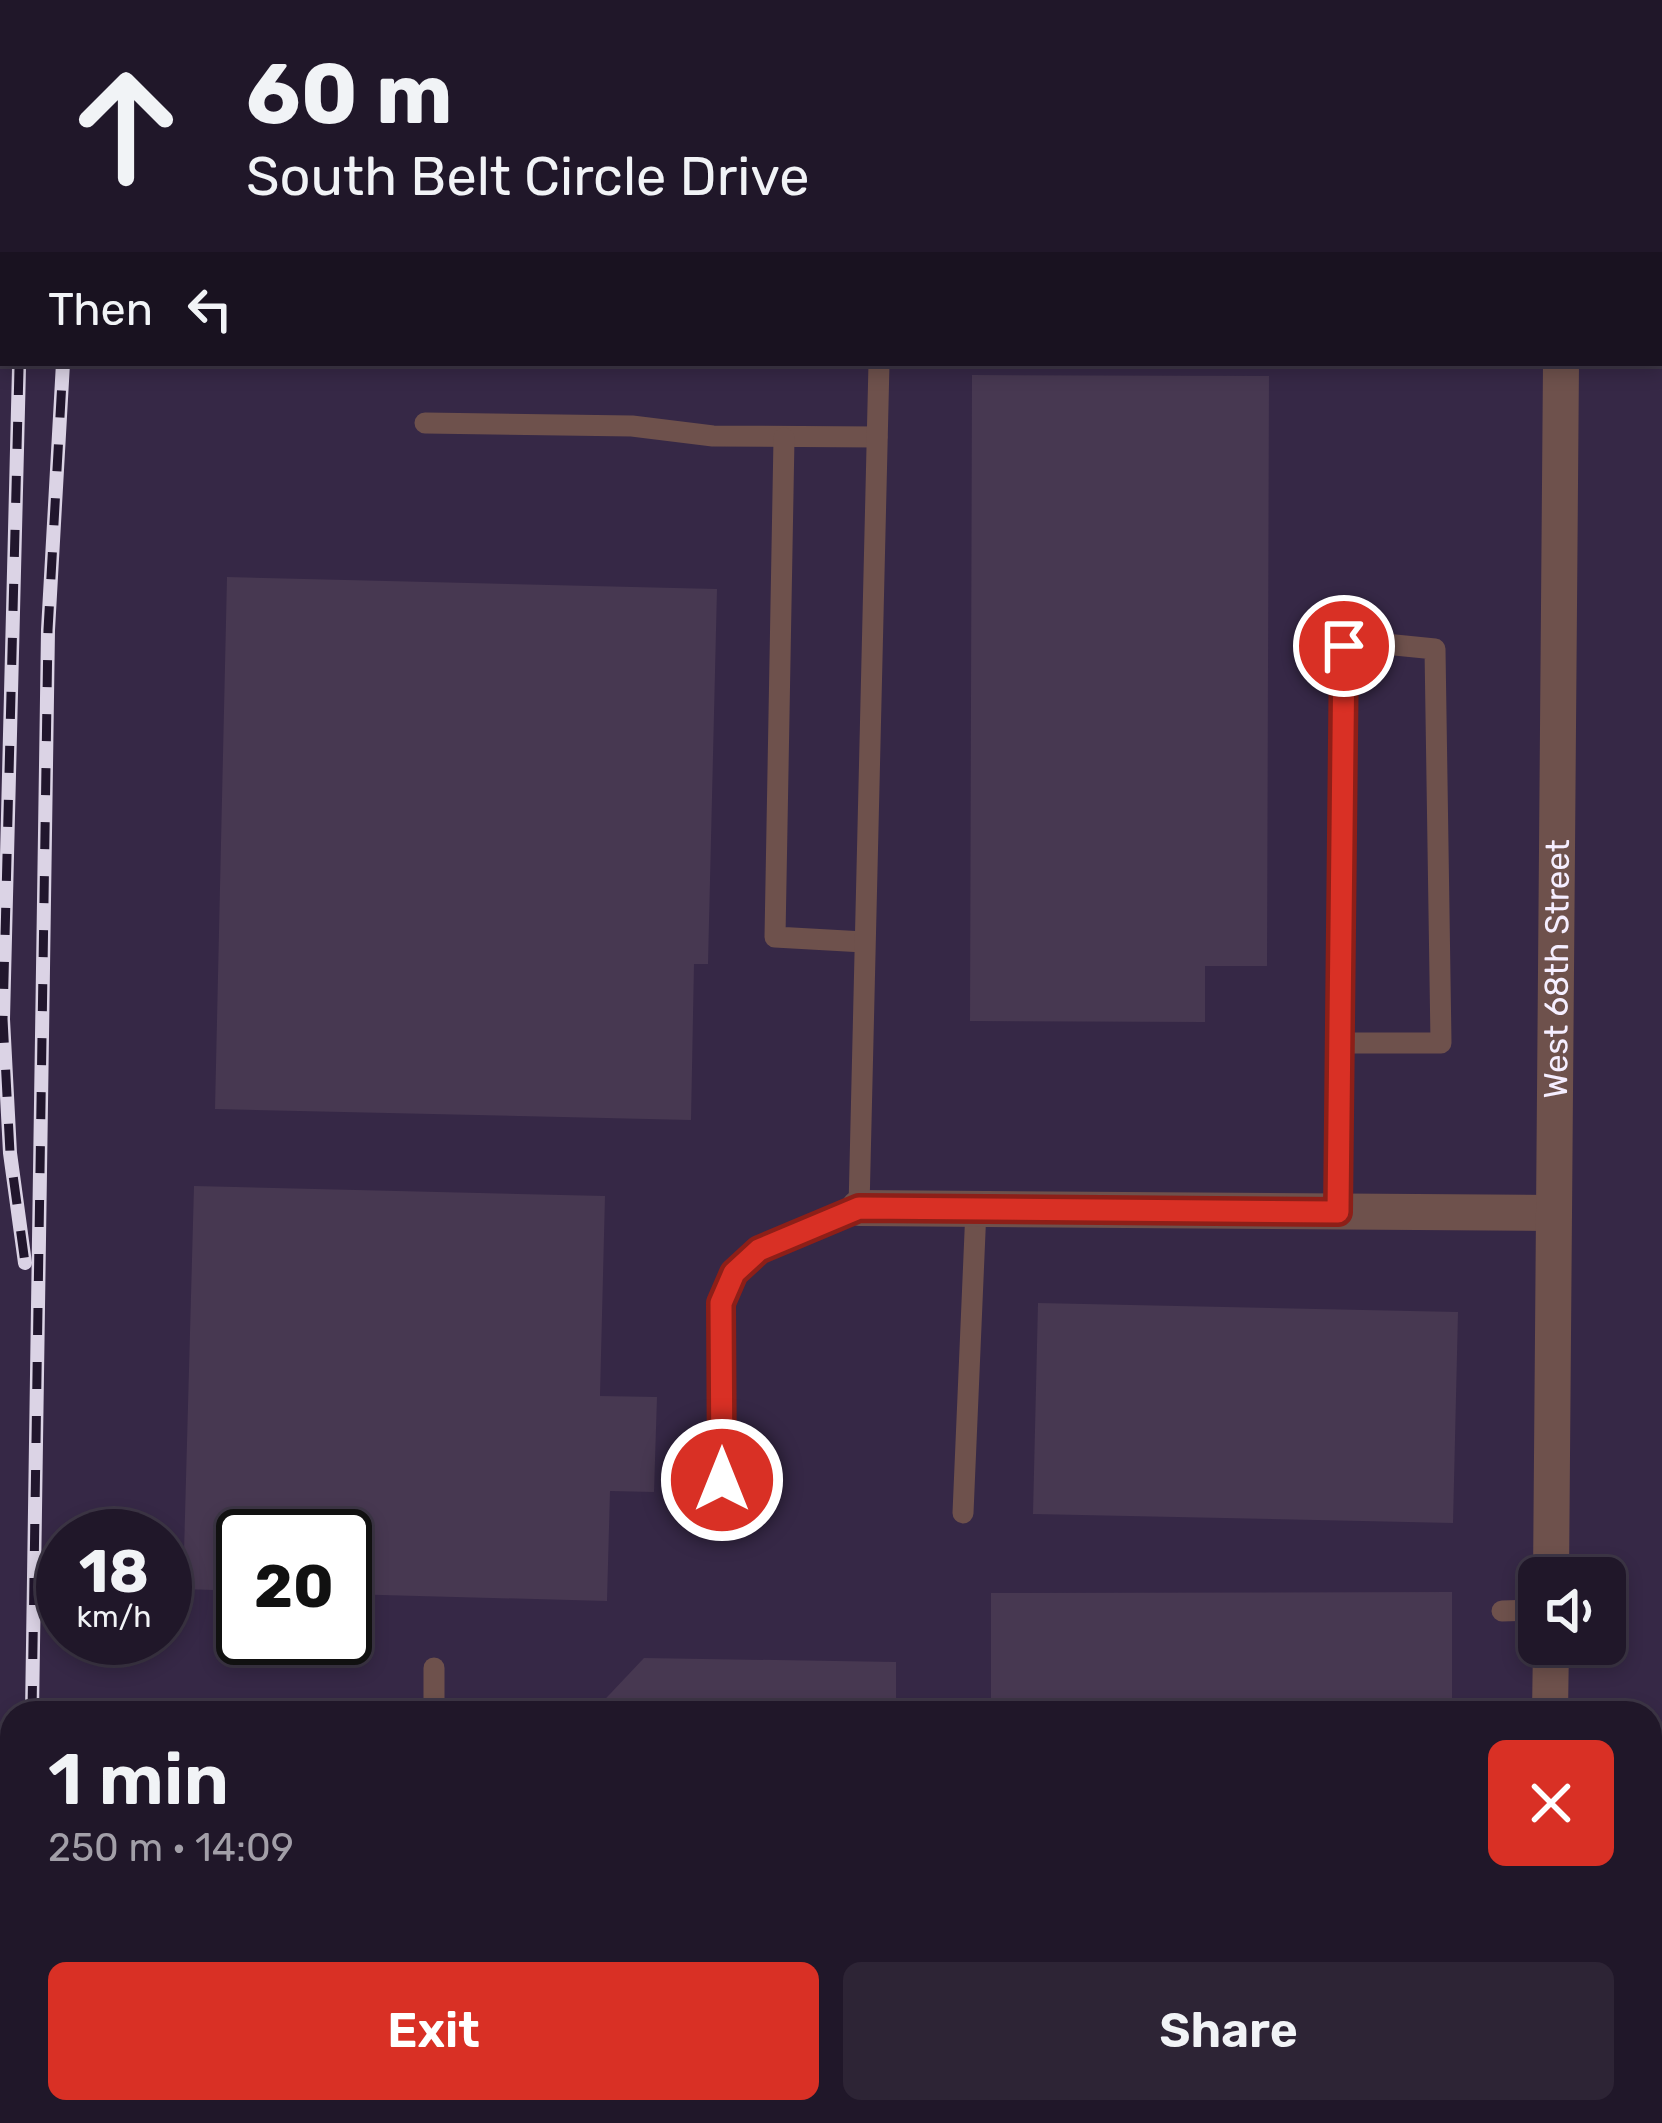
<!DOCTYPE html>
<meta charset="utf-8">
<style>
:root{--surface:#201729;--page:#2d2435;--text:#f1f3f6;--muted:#a29fa8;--line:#3d3646;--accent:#d93025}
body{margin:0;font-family:Rubik,sans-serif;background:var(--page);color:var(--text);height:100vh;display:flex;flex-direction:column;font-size:45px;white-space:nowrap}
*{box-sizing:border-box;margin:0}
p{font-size:39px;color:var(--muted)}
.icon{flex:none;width:66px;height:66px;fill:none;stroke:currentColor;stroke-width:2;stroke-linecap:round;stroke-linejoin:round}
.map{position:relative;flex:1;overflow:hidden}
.panel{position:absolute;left:0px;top:1701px;width:1662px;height:423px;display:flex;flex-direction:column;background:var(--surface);border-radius:36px 36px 0 0;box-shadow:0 6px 18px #0003,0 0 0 3px var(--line)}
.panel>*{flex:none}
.banner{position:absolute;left:0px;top:0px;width:1662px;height:366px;box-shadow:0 6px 18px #0003,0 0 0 3px var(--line);background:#201729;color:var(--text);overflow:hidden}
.tools{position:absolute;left:1518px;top:1557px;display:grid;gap:24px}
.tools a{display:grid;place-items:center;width:108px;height:108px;border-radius:18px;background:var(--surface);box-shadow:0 6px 18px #0003,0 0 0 3px var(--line);font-size:60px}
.speed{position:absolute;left:36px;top:1509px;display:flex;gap:24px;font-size:60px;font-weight:700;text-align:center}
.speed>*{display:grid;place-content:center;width:156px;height:156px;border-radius:50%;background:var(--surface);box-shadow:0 6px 18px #0003,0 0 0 3px var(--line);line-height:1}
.speed small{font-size:30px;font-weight:400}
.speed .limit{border:6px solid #111;border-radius:18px;background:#fff;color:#111}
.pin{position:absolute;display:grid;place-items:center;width:102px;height:102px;color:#fff;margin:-51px;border:6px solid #fff;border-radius:50%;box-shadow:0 3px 12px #0007}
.me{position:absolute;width:132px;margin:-66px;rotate:0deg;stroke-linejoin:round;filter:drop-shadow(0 0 9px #0008)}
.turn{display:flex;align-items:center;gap:42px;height:252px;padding:0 48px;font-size:54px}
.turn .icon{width:156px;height:156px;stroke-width:2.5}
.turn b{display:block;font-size:84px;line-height:102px}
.then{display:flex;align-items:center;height:114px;padding:0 48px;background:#0003;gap:24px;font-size:45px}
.round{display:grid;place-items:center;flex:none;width:126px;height:126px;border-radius:18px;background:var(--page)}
.summary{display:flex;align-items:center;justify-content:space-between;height:204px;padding:0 48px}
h1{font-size:72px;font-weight:600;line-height:90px}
.action{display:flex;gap:24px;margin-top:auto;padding:24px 48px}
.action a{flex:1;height:138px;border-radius:18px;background:var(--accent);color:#fff;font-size:48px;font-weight:600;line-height:138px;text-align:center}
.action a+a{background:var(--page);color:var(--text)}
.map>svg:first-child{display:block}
.built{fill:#362846;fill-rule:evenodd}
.building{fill:#473851}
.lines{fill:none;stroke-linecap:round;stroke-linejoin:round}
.path{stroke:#847b90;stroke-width:6;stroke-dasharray:12 6;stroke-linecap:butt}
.lane{stroke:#6e514c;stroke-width:21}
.street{stroke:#6e514c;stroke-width:36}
.rail-casing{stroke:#dbd3e5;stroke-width:14}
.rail{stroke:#21162d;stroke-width:9;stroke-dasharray:27;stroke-linecap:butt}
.route-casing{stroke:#8d1f18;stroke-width:30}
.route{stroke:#d93025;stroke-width:21}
.labels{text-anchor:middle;stroke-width:10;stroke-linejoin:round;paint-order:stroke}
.street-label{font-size:33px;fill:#f5eeff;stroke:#21162d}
</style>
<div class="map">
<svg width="1662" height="2123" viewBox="0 0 1662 2123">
<rect width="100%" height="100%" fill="#2a1f37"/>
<path class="built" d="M0,0H1662V2123H0ZM3,3H1659V363H3ZM63,1536H165V1638H63ZM243,1536H345V1638H243ZM1539,1578H1605V1644H1539ZM12,1713H1650V2112H12Z"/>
<g class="building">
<path d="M972,375L1269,376L1267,966H1205V1022L970,1021Z"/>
<path d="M227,577L717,589L708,964H694L691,1120L215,1109Z"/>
<path d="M194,1186L605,1196L600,1396L657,1397L654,1492L610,1491L607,1601L345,1594V1536H243V1591L183,1589Z"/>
<path d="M1038,1303L1458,1312L1453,1523L1033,1514Z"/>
<path d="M1452,1592V1713H991V1593Z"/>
<path d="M644,1658L896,1662V1713H592Z"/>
</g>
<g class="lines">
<path class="path" d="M1649,2123L1662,2099"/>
<g class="lane">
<path d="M882,0V3"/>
<path d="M988,3V0"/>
<path d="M425,423L632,426L713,436L877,437"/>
<path d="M784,438L775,937L864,942"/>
<path d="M1338,1212L1344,647L1365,642L1435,649L1441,1043H1340"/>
<path d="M963,1513L976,1209"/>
<path d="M722,1524L721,1303L734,1273L759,1250L859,1208L879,363"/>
<path d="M1502,1611L1539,1610"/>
<path d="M434,1713V1668"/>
<path d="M964,2112V2123"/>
<path d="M433,2123V2112"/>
<path d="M1353,2123V2112"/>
</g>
<g class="street">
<path d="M1563,3L1564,0"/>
<path d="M859,1208L1554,1213"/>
<path id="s1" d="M1551,1578L1561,363"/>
<path d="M1550,1713L1551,1644"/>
<path d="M1548,2123V2112"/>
</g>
<g class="rail-casing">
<g id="rail">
<path d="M103,3V0"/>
<path d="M19,368L3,1019L10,1153L25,1263"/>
<path d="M32,1713L48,630L63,363"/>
<path d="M27,2123L28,2112"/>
</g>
</g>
<use href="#rail" class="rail"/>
</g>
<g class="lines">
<g class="route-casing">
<path id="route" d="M722,1480L721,1303L734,1273L759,1250L859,1208L1338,1212L1344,646"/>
</g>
<use href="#route" class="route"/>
</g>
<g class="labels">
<g class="street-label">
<text dy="12" stroke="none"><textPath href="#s1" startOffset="609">West 68th Street</textPath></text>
</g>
</g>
</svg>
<div class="tools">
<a><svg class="icon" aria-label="sound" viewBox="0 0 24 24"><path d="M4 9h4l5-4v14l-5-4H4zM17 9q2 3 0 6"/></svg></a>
</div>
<div class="speed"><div>18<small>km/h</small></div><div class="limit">20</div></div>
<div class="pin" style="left:1344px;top:646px;background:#d93025"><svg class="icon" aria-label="arrive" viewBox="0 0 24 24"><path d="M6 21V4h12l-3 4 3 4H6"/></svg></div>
<svg class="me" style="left:722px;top:1480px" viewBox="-20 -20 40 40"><circle r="17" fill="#d93025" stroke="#fff" stroke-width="3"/><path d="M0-11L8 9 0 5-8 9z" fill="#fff"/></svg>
<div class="banner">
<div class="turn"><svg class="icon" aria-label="ahead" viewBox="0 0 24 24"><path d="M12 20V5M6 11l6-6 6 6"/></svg><div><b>60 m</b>South Belt Circle Drive</div></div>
<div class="then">Then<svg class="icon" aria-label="left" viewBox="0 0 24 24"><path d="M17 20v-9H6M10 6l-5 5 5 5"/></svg></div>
</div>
<section class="panel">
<div class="summary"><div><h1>1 min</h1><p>250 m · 14:09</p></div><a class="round" style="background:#d93025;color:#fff"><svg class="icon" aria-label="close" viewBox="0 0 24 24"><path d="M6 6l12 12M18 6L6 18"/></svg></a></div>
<div class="action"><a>Exit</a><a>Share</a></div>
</section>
</div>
